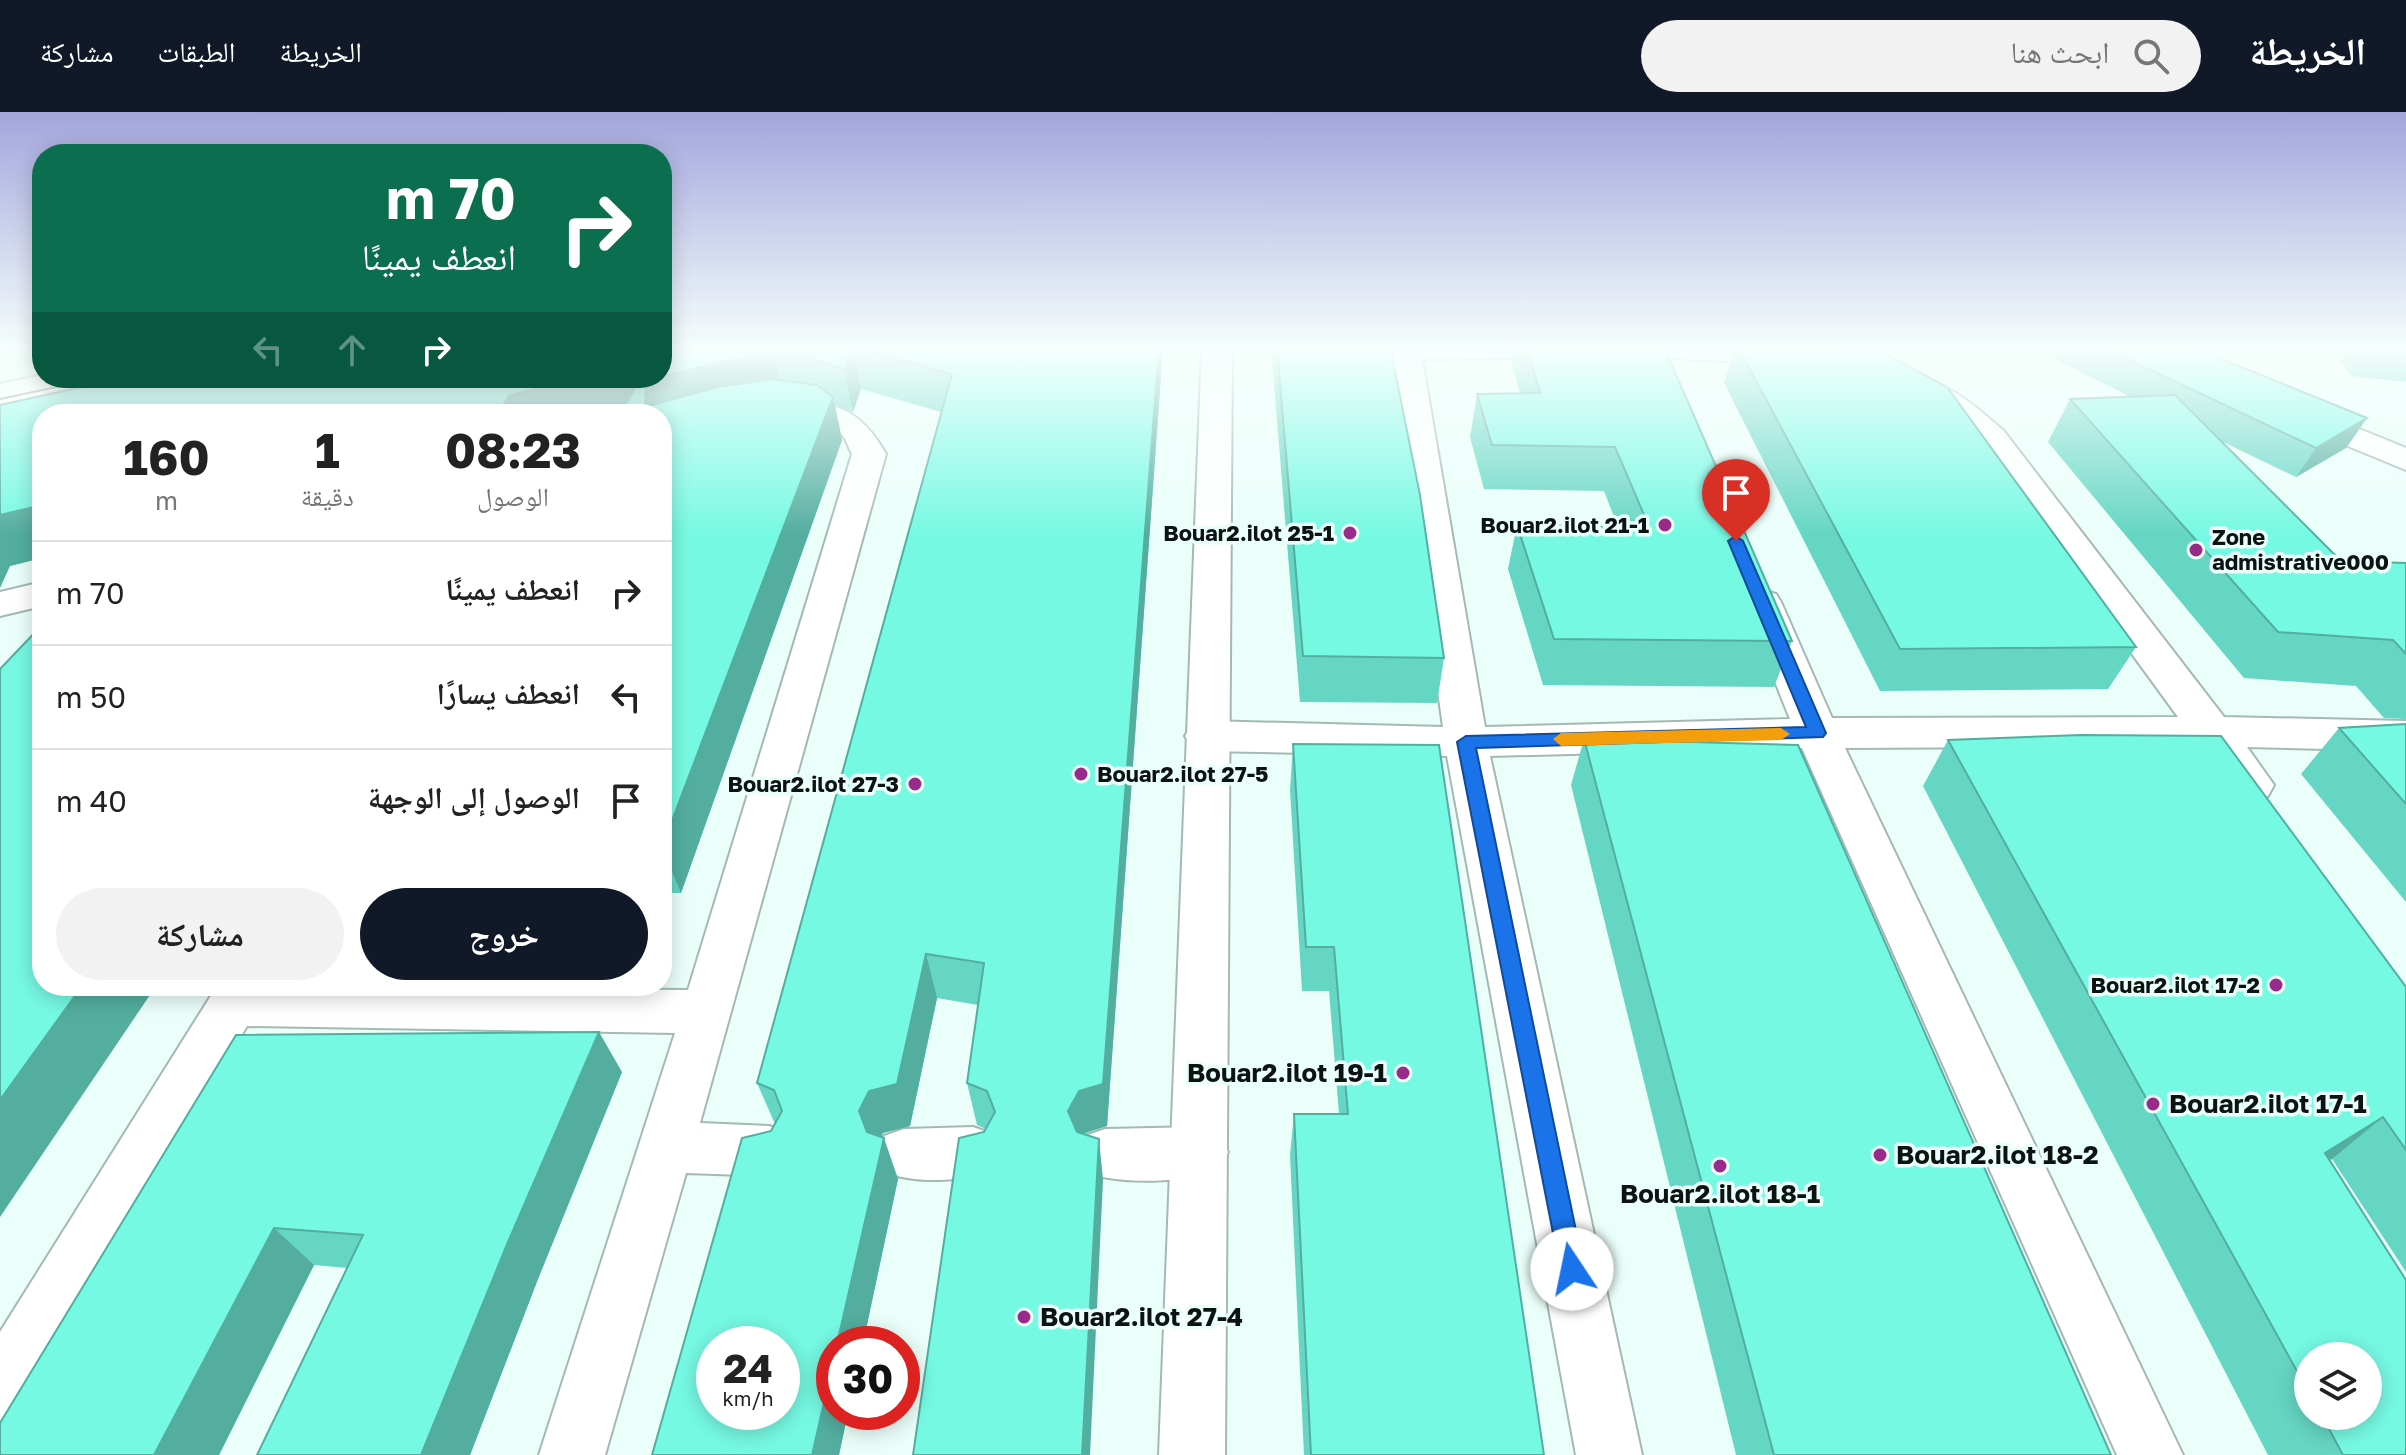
<!DOCTYPE html>
<html lang="ar">
<meta charset="utf-8">
<style>
:root{--surface:#fff;--page:#f2f2f2;--text:#222;--muted:#767676;--line:#e0e0e0;--accent:#111827}
body{margin:0;font-family:"Golos Text","Noto Naskh Arabic",sans-serif;background:var(--page);color:var(--text);direction:rtl;height:100vh;display:flex;flex-direction:column;font-size:30px;white-space:nowrap}
*{box-sizing:border-box;margin:0}
p{font-size:26px;color:var(--muted)}
.icon{flex:none;width:44px;height:44px;fill:none;stroke:currentColor;stroke-width:2;stroke-linecap:round;stroke-linejoin:round}
.map{position:relative;flex:1;overflow:hidden;direction:ltr}
.drawer{position:absolute;left:32px;top:292px;width:640px;height:592px;display:flex;flex-direction:column;background:var(--surface);border-radius:32px;box-shadow:0 4px 20px #0003;direction:rtl}
.drawer>*{flex:none}
.top-card{position:absolute;left:32px;top:32px;width:640px;height:244px;border-radius:32px;box-shadow:0 4px 20px #0003;direction:rtl;background:#0b6e4f;color:#fff;overflow:hidden}
.tools{position:absolute;left:2294px;top:1230px;display:grid;gap:16px}
.tools a{display:grid;place-items:center;width:88px;height:88px;border-radius:50%;background:var(--surface);box-shadow:0 4px 20px #0003;font-size:40px}
.speed{position:absolute;left:696px;top:1214px;display:flex;gap:16px;font-size:40px;font-weight:700;text-align:center}
.speed>*{display:grid;place-content:center;width:104px;height:104px;border-radius:50%;background:var(--surface);box-shadow:0 4px 20px #0003;line-height:1}
.speed small{font-size:20px;font-weight:400}
.speed .limit{border:12px solid #d22;background:#fff;color:#111}
.pin{position:absolute;display:grid;place-items:center;width:68px;height:68px;color:#fff;margin:-82px -34px;border-radius:50% 50% 50% 0;rotate:-45deg;box-shadow:0 0 8px #0007}
.pin .icon{rotate:45deg}
.me{position:absolute;width:88px;margin:-44px;rotate:349deg;stroke-linejoin:round;filter:drop-shadow(0 0 6px #0008)}
.turn{display:flex;align-items:center;gap:28px;height:168px;padding:0 24px;font-size:36px}
.turn .icon{width:104px;height:104px;stroke-width:2.5}
.turn b{display:block;font-size:56px;line-height:68px}
.lanes{display:flex;align-items:center;height:76px;padding:0 24px;background:#0003;justify-content:center;gap:40px;direction:ltr}
.lanes .off{opacity:.35}
.eta{display:flex;justify-content:space-evenly;align-items:center;height:136px;text-align:center}
.eta b{font-size:48px;font-weight:700;line-height:56px}
.button{display:flex;gap:16px;margin-top:auto;padding:16px 24px}
.button a{flex:1;height:92px;border-radius:48px;background:var(--accent);color:#fff;font-size:32px;font-weight:700;line-height:92px;text-align:center}
.button a+a{background:var(--page);color:var(--text)}
ul{padding:0;list-style:none}
li{display:flex;align-items:center;gap:24px;height:104px;padding:0 24px;border-top:2px solid var(--line)}
li div{flex:1}
li b{display:block;font-size:30px}
li em{font-style:normal}
header{display:flex;align-items:center;gap:48px;box-sizing:border-box;height:112px;padding:0 40px;background:var(--accent);color:#fff}
header strong{font-size:38px}
nav{display:flex;gap:44px;margin-inline-start:auto;font-size:28px}
.search{width:560px;height:72px;background:var(--page);display:flex;align-items:center;gap:20px;box-sizing:border-box;padding:0 28px;border-radius:44px;color:var(--muted);font-size:30px}
.map>svg:first-child{display:block}
.lines{fill:none;stroke-linecap:round;stroke-linejoin:round}
.minor-casing{stroke:#a5b8b4;stroke-width:4}
.tertiary-casing{stroke:#a5b8b4;stroke-width:4}
.secondary-casing{stroke:#a5b8b4;stroke-width:4}
.minor{fill:#fff;fill-rule:evenodd}
.tertiary{fill:#fff;fill-rule:evenodd}
.secondary{fill:#fff;fill-rule:evenodd}
.tram{stroke:#788582;stroke-width:2}
.wall{fill:#65d6c3;fill-rule:evenodd}
.shaded-wall{fill:#53ae9f}
.building{fill:#76f9e3;stroke:#53ae9f;stroke-width:2;fill-rule:evenodd}
.route{fill:#1a73e8;stroke:#114b97;stroke-width:2}
.slow{fill:#f59e0b}
.poi-dot{fill:#9a2a89;stroke:#ebfffa;stroke-width:3}
.labels{text-anchor:middle;stroke-width:7;stroke-linejoin:round;paint-order:stroke}
.poi-label{font-size:22px;font-weight:bold;fill:#0c1312;stroke:#ebfffa;text-anchor:end}
.near-poi-label{font-size:26px;font-weight:bold;fill:#0c1312;stroke:#ebfffa;text-anchor:start}
</style>
<header>
<strong>الخريطة</strong>
<div class="search"><svg class="icon" aria-label="search" viewBox="0 0 24 24"><circle cx="10" cy="10" r="6"/><path d="M15 15l6 6"/></svg>ابحث هنا</div>
<nav><a>الخريطة</a><a>الطبقات</a><a>مشاركة</a></nav>
</header>
<div class="map">
<svg width="2406" height="1343" viewBox="0 0 2406 1343">
<rect width="100%" height="100%" fill="#ebfffa"/>
<g class="lines">
<g class="minor-casing">
<g id="minor">
<path d="M1390,235H1795L1805,238L1809,244L1805,250L1794,253L1654,245L1422,247L1485,615L1790,607L1743,490L1748,482L1762,478L1776,482L1781,490L1832,606L2178,605L1979,332L1937,297L1911,285L1906,278L1911,271C1945,263 1978,298 2003,318L2224,605L2406,609V639L2247,635L2274,673L2268,684C2232,695 2218,659 2200,634L1845,636L2183,1343H2117L1802,636L1490,644L1642,1343H1576L1447,644L1206,639L1191,634L1185,624L1191,614L1206,609L1443,615Z"/>
<path d="M784,288C836,290 860,296 886,342L700,1011L769,1014L789,1021L797,1039L789,1057L769,1064L686,1061L605,1343H539L675,921L247,914L22,1300L0,1310V1220L217,874L688,878L852,342C849,337 847,330 844,325C809,283 705,323 662,334V314L734,295Z"/>
<path d="M2298,292L2406,336V358L2287,309L2282,302L2287,295Z"/>
<path d="M42,470V494L0,504V480Z"/>
<path d="M973,1015L993,1022L1001,1040L993,1058C960,1070 917,1072 884,1060L876,1042L884,1024L904,1017Z"/>
<path d="M1200,1015L1220,1022L1228,1040L1220,1058C1186,1071 1119,1073 1085,1060L1077,1042L1085,1024L1105,1017Z"/>
</g>
</g>
<g class="tertiary-casing">
<path id="tertiary" d="M1202,235H1232L1225,1343H1159Z"/>
</g>
<g class="secondary-casing">
<path id="secondary" d="M42,263L89,266L84,273L0,292V272Z"/>
</g>
<use href="#minor" class="minor"/>
<use href="#tertiary" class="tertiary"/>
<use href="#secondary" class="secondary"/>
<path class="tram" d="M0,287L99,266"/>
</g>
<g class="wall">
<path d="M662,235H1163L1107,1014L1084,1022L1103,1068L984,1020L986,1017L977,1013L967,971L978,893L937,886L910,1014L883,1021L881,1025L898,1067L839,1343H652L775,1012L757,971L941,300L861,277L853,300L835,293L842,328L681,781H662V302H42V446L10,454L0,293Z"/>
<path d="M1271,235H1390L1444,546L1437,591L1300,590Z"/>
<path d="M1514,235H1664L1792,529L1774,575L1543,573L1508,457L1517,413L1618,415L1604,379L1484,377L1470,325L1477,282L1520,281L1511,249Z"/>
<path d="M1736,235H1843L2136,535L2108,577L1880,579L1724,271Z"/>
<path d="M2037,235H2192L2367,306L2346,336L2296,365L2219,328L2341,449L2406,451V607L2384,606L2356,574L2244,566L2048,330L2070,287L2131,285L2036,238Z"/>
<path d="M2329,235H2406V270L2352,264Z"/>
<path d="M2406,612V790L2301,662L2339,616Z"/>
<path d="M1584,627L2111,1343H1736L1571,673Z"/>
<path d="M1948,628L2406,875V1160L2332,1047L2330,1048L2406,1343H2268L1923,674ZM2308,1244L2368,1304H2308Z"/>
<path d="M1293,632L1544,1343H1304L1290,1043L1294,1002H1339L1329,879H1302L1290,678Z"/>
<path d="M236,923L622,960L538,1167L470,1343H257L347,1156L314,1153L219,1343H0Z"/>
</g>
<g class="shaded-wall">
<path d="M852,235L861,277L853,300L844,257Z"/>
<path d="M1159,235H1163L1107,1014L1084,1021L1074,1041L1068,999L1079,979Z"/>
<path d="M773,243L784,285L626,302H497L510,283L583,266H662L722,250Z"/>
<path d="M833,285L842,328L681,781L662,735Z"/>
<path d="M2367,306L2346,336L2296,365L2316,336Z"/>
<path d="M42,393V446L10,454L0,476V403Z"/>
<path d="M926,842L937,886L910,1014L883,1021L873,1041L859,999Z"/>
<path d="M82,874H156L0,1105V988Z"/>
<path d="M599,920L622,960L538,1167L470,1343H421L508,1130Z"/>
<path d="M2383,1005L2332,1047L2275,1082L2325,1041Z"/>
<path d="M884,1026L898,1067L863,1232H837Z"/>
<path d="M1099,1027L1103,1068L1090,1343H1082Z"/>
<path d="M274,1116L314,1153L219,1343H154Z"/>
<path d="M834,1247V1300H848L839,1343H812Z"/>
</g>
<g class="building">
<path d="M662,235H852L844,257L809,246L773,243L722,250L662,265Z"/>
<path d="M853,235H1159L1103,972L1079,979L1068,999L1077,1020L1099,1027L1082,1343H913L959,1026L984,1020L995,1000L987,979L967,971L984,851L926,842L897,972L869,979L859,999L867,1020L884,1026L837,1232H834V1247L812,1343H652L742,1026L771,1019L782,999L774,978L757,971L952,262ZM714,1232H782V1300H714Z"/>
<path d="M1277,235H1390L1420,383L1444,546L1303,544Z"/>
<path d="M1527,235H1664L1792,529L1554,527L1517,413L1632,415L1631,412H1648L1615,335L1492,333L1477,282L1540,281Z"/>
<path d="M1738,235H1843L1888,243L1947,275L2136,535L1900,537Z"/>
<path d="M2102,235H2192L2367,306L2316,336Z"/>
<path d="M124,266H583L510,283L497,302H42V393L0,403V293Z"/>
<path d="M641,266H659L646,269L645,291L649,294L718,275L772,267L817,273L833,285L662,735V302H620Z"/>
<path d="M2175,283L2341,449L2406,451V542L2393,528L2278,520L2070,287Z"/>
<path d="M41,514H42V874H82L0,988V557Z"/>
<path d="M2406,612V692L2339,616Z"/>
<path d="M2081,623L2221,624L2406,875V1038L2383,1005L2325,1041L2406,1168V1343H2343L2322,1304H2368V1244H2308V1279L1948,628Z"/>
<path d="M1584,627L1798,633L2111,1343H1774Z"/>
<path d="M1293,632L1439,633L1544,1343H1311L1294,1002H1348L1334,835H1306Z"/>
<path d="M599,920L508,1130L421,1343H257L363,1123L274,1116L154,1343H0V1311L236,923Z"/>
</g>
<linearGradient id="sky" x2="0" y2="1"><stop stop-color="#a3a5dc"/><stop offset="0.56" stop-color="#f6fffd"/><stop offset="1" stop-color="#f6fffd" stop-opacity="0"/></linearGradient>
<rect width="2406" height="423" fill="url(#sky)"/>
<path class="route" d="M1736,424L1743,429L1826,621L1823,625L1476,636L1584,1157L1580,1165L1572,1169L1563,1165L1560,1157L1457,630L1466,624L1806,615L1728,429Z"/>
<path class="slow" d="M1781,616L1790,622L1781,628L1561,634L1553,627L1561,621Z"/>
<g class="poi-dot">
<circle cx="1665" cy="413" r="8"/>
<circle cx="1350" cy="421" r="8"/>
<circle cx="2196" cy="438" r="8"/>
<circle cx="1081" cy="662" r="8"/>
<circle cx="915" cy="672" r="8"/>
<circle cx="2276" cy="873" r="8"/>
<circle cx="1403" cy="961" r="8"/>
<circle cx="2153" cy="992" r="8"/>
<circle cx="1880" cy="1043" r="8"/>
<circle cx="1720" cy="1054" r="8"/>
<circle cx="1024" cy="1205" r="8"/>
</g>
<g class="labels">
<g class="poi-label">
<text x="1649" y="421">Bouar2.ilot 21-1</text>
<text x="1334" y="429">Bouar2.ilot 25-1</text>
<text x="2212" y="433" text-anchor="start">Zone<tspan x="2212" dy="25">admistrative000</tspan></text>
<text x="1097" y="670" text-anchor="start">Bouar2.ilot 27-5</text>
<text x="899" y="680">Bouar2.ilot 27-3</text>
<text x="2260" y="881">Bouar2.ilot 17-2</text>
</g>
<g class="near-poi-label">
<text x="1387" y="970" text-anchor="end">Bouar2.ilot 19-1</text>
<text x="2169" y="1001">Bouar2.ilot 17-1</text>
<text x="1896" y="1052">Bouar2.ilot 18-2</text>
<text x="1720" y="1091" text-anchor="middle">Bouar2.ilot 18-1</text>
<text x="1040" y="1214">Bouar2.ilot 27-4</text>
</g>
</g>
</svg>
<div class="tools">
<a><svg class="icon" aria-label="layers" viewBox="0 0 24 24"><path d="M12 4l9 5-9 5-9-5zM3 14l9 5 9-5"/></svg></a>
</div>
<div class="speed"><div>24<small>km/h</small></div><div class="limit">30</div></div>
<div class="pin" style="left:1736px;top:429px;background:#d93025"><svg class="icon" aria-label="arrive" viewBox="0 0 24 24"><path d="M6 21V4h12l-3 4 3 4H6"/></svg></div>
<svg class="me" style="left:1572px;top:1157px" viewBox="-20 -20 40 40"><circle r="19" fill="#fff"/><path d="M0-13L10 11 0 6-10 11z" fill="#1a73e8"/></svg>
<div class="top-card">
<div class="turn"><svg class="icon" aria-label="right" viewBox="0 0 24 24"><path d="M7 20v-9h11M14 6l5 5-5 5"/></svg><div><b>70 m</b>انعطف يمينًا</div></div>
<div class="lanes"><svg class="icon off" aria-label="left" viewBox="0 0 24 24"><path d="M17 20v-9H6M10 6l-5 5 5 5"/></svg><svg class="icon off" aria-label="ahead" viewBox="0 0 24 24"><path d="M12 20V5M6 11l6-6 6 6"/></svg><svg class="icon" aria-label="right" viewBox="0 0 24 24"><path d="M7 20v-9h11M14 6l5 5-5 5"/></svg></div>
</div>
<section class="drawer">
<div class="eta">
<div><b>08:23</b><p>الوصول</p></div>
<div><b>1</b><p>دقيقة</p></div>
<div><b>160</b><p>m</p></div>
</div>
<ul>
<li><svg class="icon" aria-label="right" viewBox="0 0 24 24"><path d="M7 20v-9h11M14 6l5 5-5 5"/></svg><div><b>انعطف يمينًا</b></div><em>70 m</em></li>
<li><svg class="icon" aria-label="left" viewBox="0 0 24 24"><path d="M17 20v-9H6M10 6l-5 5 5 5"/></svg><div><b>انعطف يسارًا</b></div><em>50 m</em></li>
<li><svg class="icon" aria-label="arrive" viewBox="0 0 24 24"><path d="M6 21V4h12l-3 4 3 4H6"/></svg><div><b>الوصول إلى الوجهة</b></div><em>40 m</em></li>
</ul>
<div class="button"><a>خروج</a><a>مشاركة</a></div>
</section>
</div>
